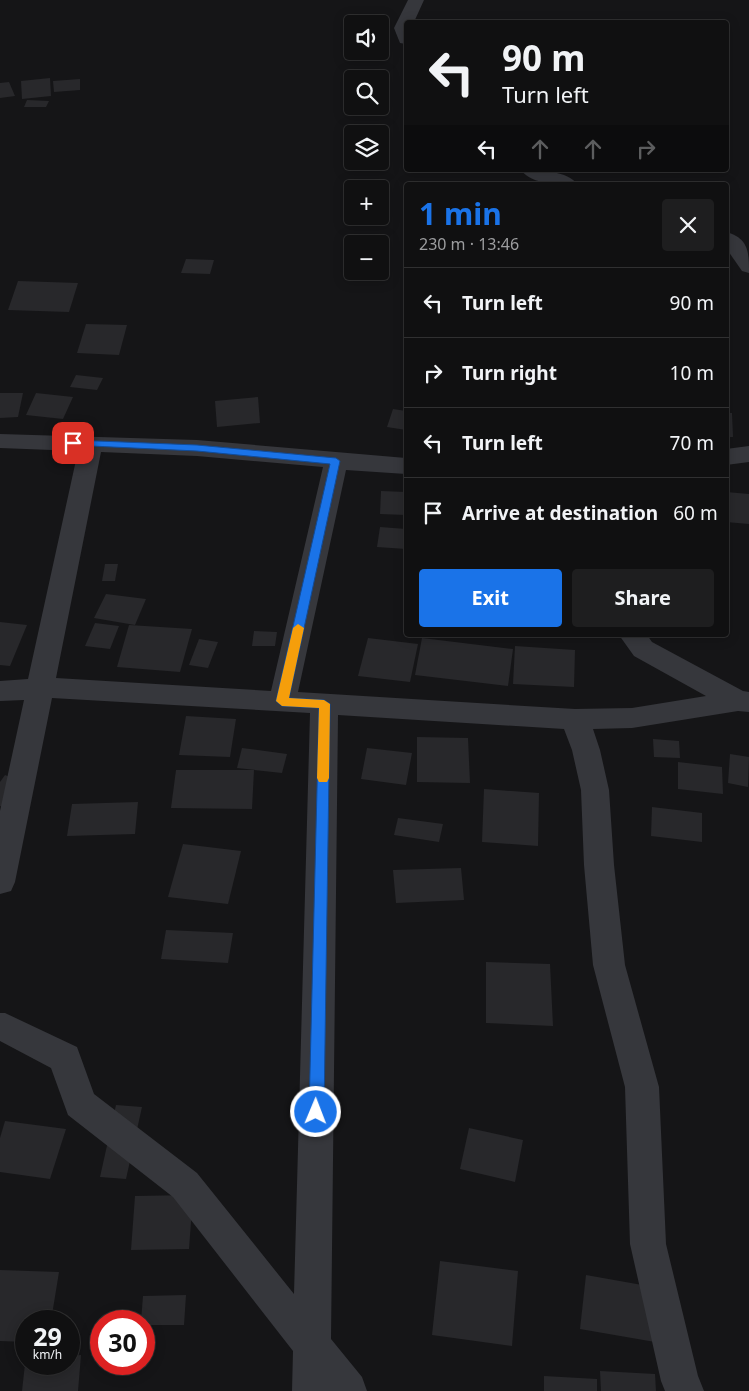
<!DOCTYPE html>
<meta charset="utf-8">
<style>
:root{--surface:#101011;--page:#1e1e1f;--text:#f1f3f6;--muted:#9c9d9f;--line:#303031;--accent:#1a73e8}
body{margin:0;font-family:"Noto Sans",sans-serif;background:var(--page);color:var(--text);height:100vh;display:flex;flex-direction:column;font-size:19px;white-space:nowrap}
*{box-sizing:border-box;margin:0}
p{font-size:16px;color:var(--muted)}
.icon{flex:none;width:28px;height:28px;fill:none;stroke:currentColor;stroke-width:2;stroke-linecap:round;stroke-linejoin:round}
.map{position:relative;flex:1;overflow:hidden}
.panel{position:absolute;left:404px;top:182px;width:325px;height:455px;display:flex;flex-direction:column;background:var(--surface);border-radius:5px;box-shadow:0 2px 12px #0003,0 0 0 1px var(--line)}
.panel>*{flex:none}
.top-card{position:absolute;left:404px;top:20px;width:325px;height:152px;border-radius:5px;box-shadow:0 2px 12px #0003,0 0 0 1px var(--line);background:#101011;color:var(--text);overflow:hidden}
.buttons{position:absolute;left:344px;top:15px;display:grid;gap:10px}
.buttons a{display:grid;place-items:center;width:45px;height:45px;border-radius:5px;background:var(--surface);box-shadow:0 2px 12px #0003,0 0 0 1px var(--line);font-size:25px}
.speed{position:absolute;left:15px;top:1310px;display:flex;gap:10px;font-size:25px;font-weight:700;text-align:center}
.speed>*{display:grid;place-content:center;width:65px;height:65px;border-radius:50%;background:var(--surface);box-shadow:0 2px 12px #0003,0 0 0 1px var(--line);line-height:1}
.speed small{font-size:12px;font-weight:400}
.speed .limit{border:8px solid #d22;background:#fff;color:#111}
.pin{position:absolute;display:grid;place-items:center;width:42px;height:42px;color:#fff;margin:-21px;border-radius:10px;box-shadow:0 2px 8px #0006}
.me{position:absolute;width:55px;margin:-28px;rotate:1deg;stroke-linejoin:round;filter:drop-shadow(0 0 4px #0008)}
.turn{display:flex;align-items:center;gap:18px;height:105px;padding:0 15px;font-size:22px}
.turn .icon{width:65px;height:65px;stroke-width:2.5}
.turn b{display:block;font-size:35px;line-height:42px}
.lanes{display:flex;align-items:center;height:48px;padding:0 15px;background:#0003;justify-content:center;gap:25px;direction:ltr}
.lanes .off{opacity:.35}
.round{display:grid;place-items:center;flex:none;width:52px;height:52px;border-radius:5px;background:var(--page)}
.summary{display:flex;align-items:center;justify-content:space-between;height:85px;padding:0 15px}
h1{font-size:30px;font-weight:700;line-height:38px;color:var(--accent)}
.button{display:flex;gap:10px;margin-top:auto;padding:10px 15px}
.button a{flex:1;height:58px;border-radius:5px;background:var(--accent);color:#fff;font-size:20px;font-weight:700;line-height:58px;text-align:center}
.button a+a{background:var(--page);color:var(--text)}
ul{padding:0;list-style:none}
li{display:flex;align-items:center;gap:15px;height:70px;padding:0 15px;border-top:1px solid var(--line)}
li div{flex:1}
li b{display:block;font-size:19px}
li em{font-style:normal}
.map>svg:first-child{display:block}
.building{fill:#28282b}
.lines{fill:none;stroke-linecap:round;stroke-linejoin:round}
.street{fill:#36373c;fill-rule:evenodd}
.route{fill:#1a73e8;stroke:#114b97}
.slow{fill:#f59e0b}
</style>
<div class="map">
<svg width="749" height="1391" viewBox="0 0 749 1391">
<rect width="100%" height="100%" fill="#151517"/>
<g class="building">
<path d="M50,78L51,96L22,99L21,81Z"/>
<path d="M80,79V90L54,92L53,81Z"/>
<path d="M9,82L15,96L0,98V83Z"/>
<path d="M27,100L49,101L46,107H24Z"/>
<path d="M186,259L214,260L210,274L181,273Z"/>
<path d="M18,281L78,283L69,312L8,310Z"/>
<path d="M86,324L127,325L119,355L77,353Z"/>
<path d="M76,375L103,378L97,390L70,387Z"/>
<path d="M0,393H23L18,417L0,418Z"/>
<path d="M36,393L73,397L63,419L26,415Z"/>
<path d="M258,397L260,423L217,427L215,401Z"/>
<path d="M393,409L406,411V430L387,427Z"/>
<path d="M726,413H732L733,437H726Z"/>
<path d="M381,491L406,492V515L380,514Z"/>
<path d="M726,492L749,494V524L726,522Z"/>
<path d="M380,527L406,529V549L377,547Z"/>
<path d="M105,564H118L115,581H102Z"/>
<path d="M106,594L146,599L135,625L94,618Z"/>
<path d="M0,622L27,625L10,666L0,665Z"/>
<path d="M95,623L119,626L110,649L85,646Z"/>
<path d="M129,625L192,629L180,672L117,667Z"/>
<path d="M254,631L277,632L275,646H252Z"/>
<path d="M368,638L418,644L410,682L358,676Z"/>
<path d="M422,638L513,649L508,686L415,675Z"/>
<path d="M199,639L218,642L208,668L189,665Z"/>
<path d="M515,646L575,650L574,687L513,684Z"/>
<path d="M186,716L236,719L230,757L179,755Z"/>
<path d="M417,737L468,738L470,783L417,782Z"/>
<path d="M653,739L679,741L680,758L654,757Z"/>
<path d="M242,748L287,754L282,773L237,768Z"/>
<path d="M367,748L412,753L406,785L361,779Z"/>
<path d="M730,754L749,757L748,787L728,783Z"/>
<path d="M678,762L722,767L723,794L678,789Z"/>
<path d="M176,770H254L252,809L171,808Z"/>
<path d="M5,775L28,785L8,810L0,806V782Z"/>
<path d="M484,789L539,793L538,846L482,842Z"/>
<path d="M138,802L135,834L67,836L72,804Z"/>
<path d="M652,807L702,813V842L651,836Z"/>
<path d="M398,818L443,824L439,842L394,835Z"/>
<path d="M183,844L241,851L228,904L168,897Z"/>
<path d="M461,868L464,900L396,903L393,870Z"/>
<path d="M166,930L233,933L228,963L161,959Z"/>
<path d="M486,962L550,964L553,1026L486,1023Z"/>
<path d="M116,1105L142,1107L126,1179L100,1177Z"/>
<path d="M5,1121L66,1129L50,1179L0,1172V1138Z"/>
<path d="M469,1128L523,1140L515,1182L460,1169Z"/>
<path d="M193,1195L189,1249L131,1250L135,1196Z"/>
<path d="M440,1261L518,1271L512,1346L432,1335Z"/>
<path d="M0,1270L59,1272L51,1321H26V1342L0,1341Z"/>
<path d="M586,1275L659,1288L655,1342L580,1329Z"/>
<path d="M186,1295L184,1325H144V1321H141L143,1296Z"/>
<path d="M81,1355L78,1391H22L25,1364H69V1356Z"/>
<path d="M600,1371L655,1374L656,1391H601Z"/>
<path d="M544,1376L597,1379V1391H544Z"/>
</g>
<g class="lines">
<g class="street">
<path d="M408,0H424L414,22H406V44L400,43L394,28Z"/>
<path d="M521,170C538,170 567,170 578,185C561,185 532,185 521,170Z"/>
<path d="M726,232C749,238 749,253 749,273L742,271L726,248Z"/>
<path d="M0,434L197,440L406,458V474L346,470L298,692L575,709L632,708L706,696L634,656L619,635H647L652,642L743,691L749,692V712L738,711L632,728L593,729L600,750L609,790L614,865L625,965L659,1087L666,1244L698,1376L704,1391H665L661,1381L630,1244L625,1087L593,965L584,865L581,790L572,750L564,729L338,715L331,1339L362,1377L367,1391H292L293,1351L173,1197L68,1115L51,1068L0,1041V1013H5L77,1047L94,1094L197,1173L294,1294L310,713L52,698L15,882L11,891L0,894V811L24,700L0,701V681L28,679L78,451L0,448ZM101,452L197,456L323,467L271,691L56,678Z"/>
<path d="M749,446V462L726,465V449Z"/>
</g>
</g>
<path class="route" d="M73,440L197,445L336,458L340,461L289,698L324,700L330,704L324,1112L321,1117L316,1119L312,1117L309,1112L319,708L282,706L276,701L330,464L197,451L70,445V441Z"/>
<path class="slow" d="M298,624L304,628L289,698L324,700L330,704L329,778L327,782H319L317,778L319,708L282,706L276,701L293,628Z"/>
</svg>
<div class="buttons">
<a><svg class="icon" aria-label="sound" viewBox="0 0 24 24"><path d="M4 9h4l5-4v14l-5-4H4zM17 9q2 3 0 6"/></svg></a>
<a><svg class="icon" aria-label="search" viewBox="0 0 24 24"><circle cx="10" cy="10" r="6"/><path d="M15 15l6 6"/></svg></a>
<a><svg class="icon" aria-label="layers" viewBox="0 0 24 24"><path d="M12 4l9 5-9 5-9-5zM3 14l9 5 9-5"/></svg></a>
<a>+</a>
<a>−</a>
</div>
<div class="speed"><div>29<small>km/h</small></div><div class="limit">30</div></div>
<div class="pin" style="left:73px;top:443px;background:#d93025"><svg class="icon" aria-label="arrive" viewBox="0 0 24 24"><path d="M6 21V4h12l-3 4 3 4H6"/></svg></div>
<svg class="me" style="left:316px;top:1112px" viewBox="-20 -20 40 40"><circle r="17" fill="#1a73e8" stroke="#fff" stroke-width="3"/><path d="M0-11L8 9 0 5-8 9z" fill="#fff"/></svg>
<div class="top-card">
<div class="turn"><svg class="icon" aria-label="left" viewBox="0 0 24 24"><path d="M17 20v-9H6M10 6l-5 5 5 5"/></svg><div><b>90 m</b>Turn left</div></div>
<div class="lanes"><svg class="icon" aria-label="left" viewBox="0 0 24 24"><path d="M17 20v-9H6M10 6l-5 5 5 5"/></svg><svg class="icon off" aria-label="ahead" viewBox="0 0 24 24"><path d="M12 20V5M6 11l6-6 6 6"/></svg><svg class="icon off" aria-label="ahead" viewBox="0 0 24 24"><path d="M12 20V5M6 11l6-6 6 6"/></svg><svg class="icon off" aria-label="right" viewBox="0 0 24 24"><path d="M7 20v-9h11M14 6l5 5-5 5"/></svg></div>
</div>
<section class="panel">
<div class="summary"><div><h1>1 min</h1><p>230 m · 13:46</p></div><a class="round"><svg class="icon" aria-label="close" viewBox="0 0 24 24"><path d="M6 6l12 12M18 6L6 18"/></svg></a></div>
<ul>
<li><svg class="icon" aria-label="left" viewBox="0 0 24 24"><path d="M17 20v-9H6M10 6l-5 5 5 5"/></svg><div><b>Turn left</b></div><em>90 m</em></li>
<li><svg class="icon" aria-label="right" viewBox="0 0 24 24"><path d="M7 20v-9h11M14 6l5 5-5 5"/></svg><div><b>Turn right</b></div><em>10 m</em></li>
<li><svg class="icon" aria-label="left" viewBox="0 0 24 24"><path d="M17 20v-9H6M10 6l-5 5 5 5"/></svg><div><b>Turn left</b></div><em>70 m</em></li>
<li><svg class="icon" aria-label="arrive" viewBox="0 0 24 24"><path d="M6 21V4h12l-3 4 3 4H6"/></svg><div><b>Arrive at destination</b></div><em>60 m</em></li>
</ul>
<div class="button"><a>Exit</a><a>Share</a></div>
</section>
</div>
